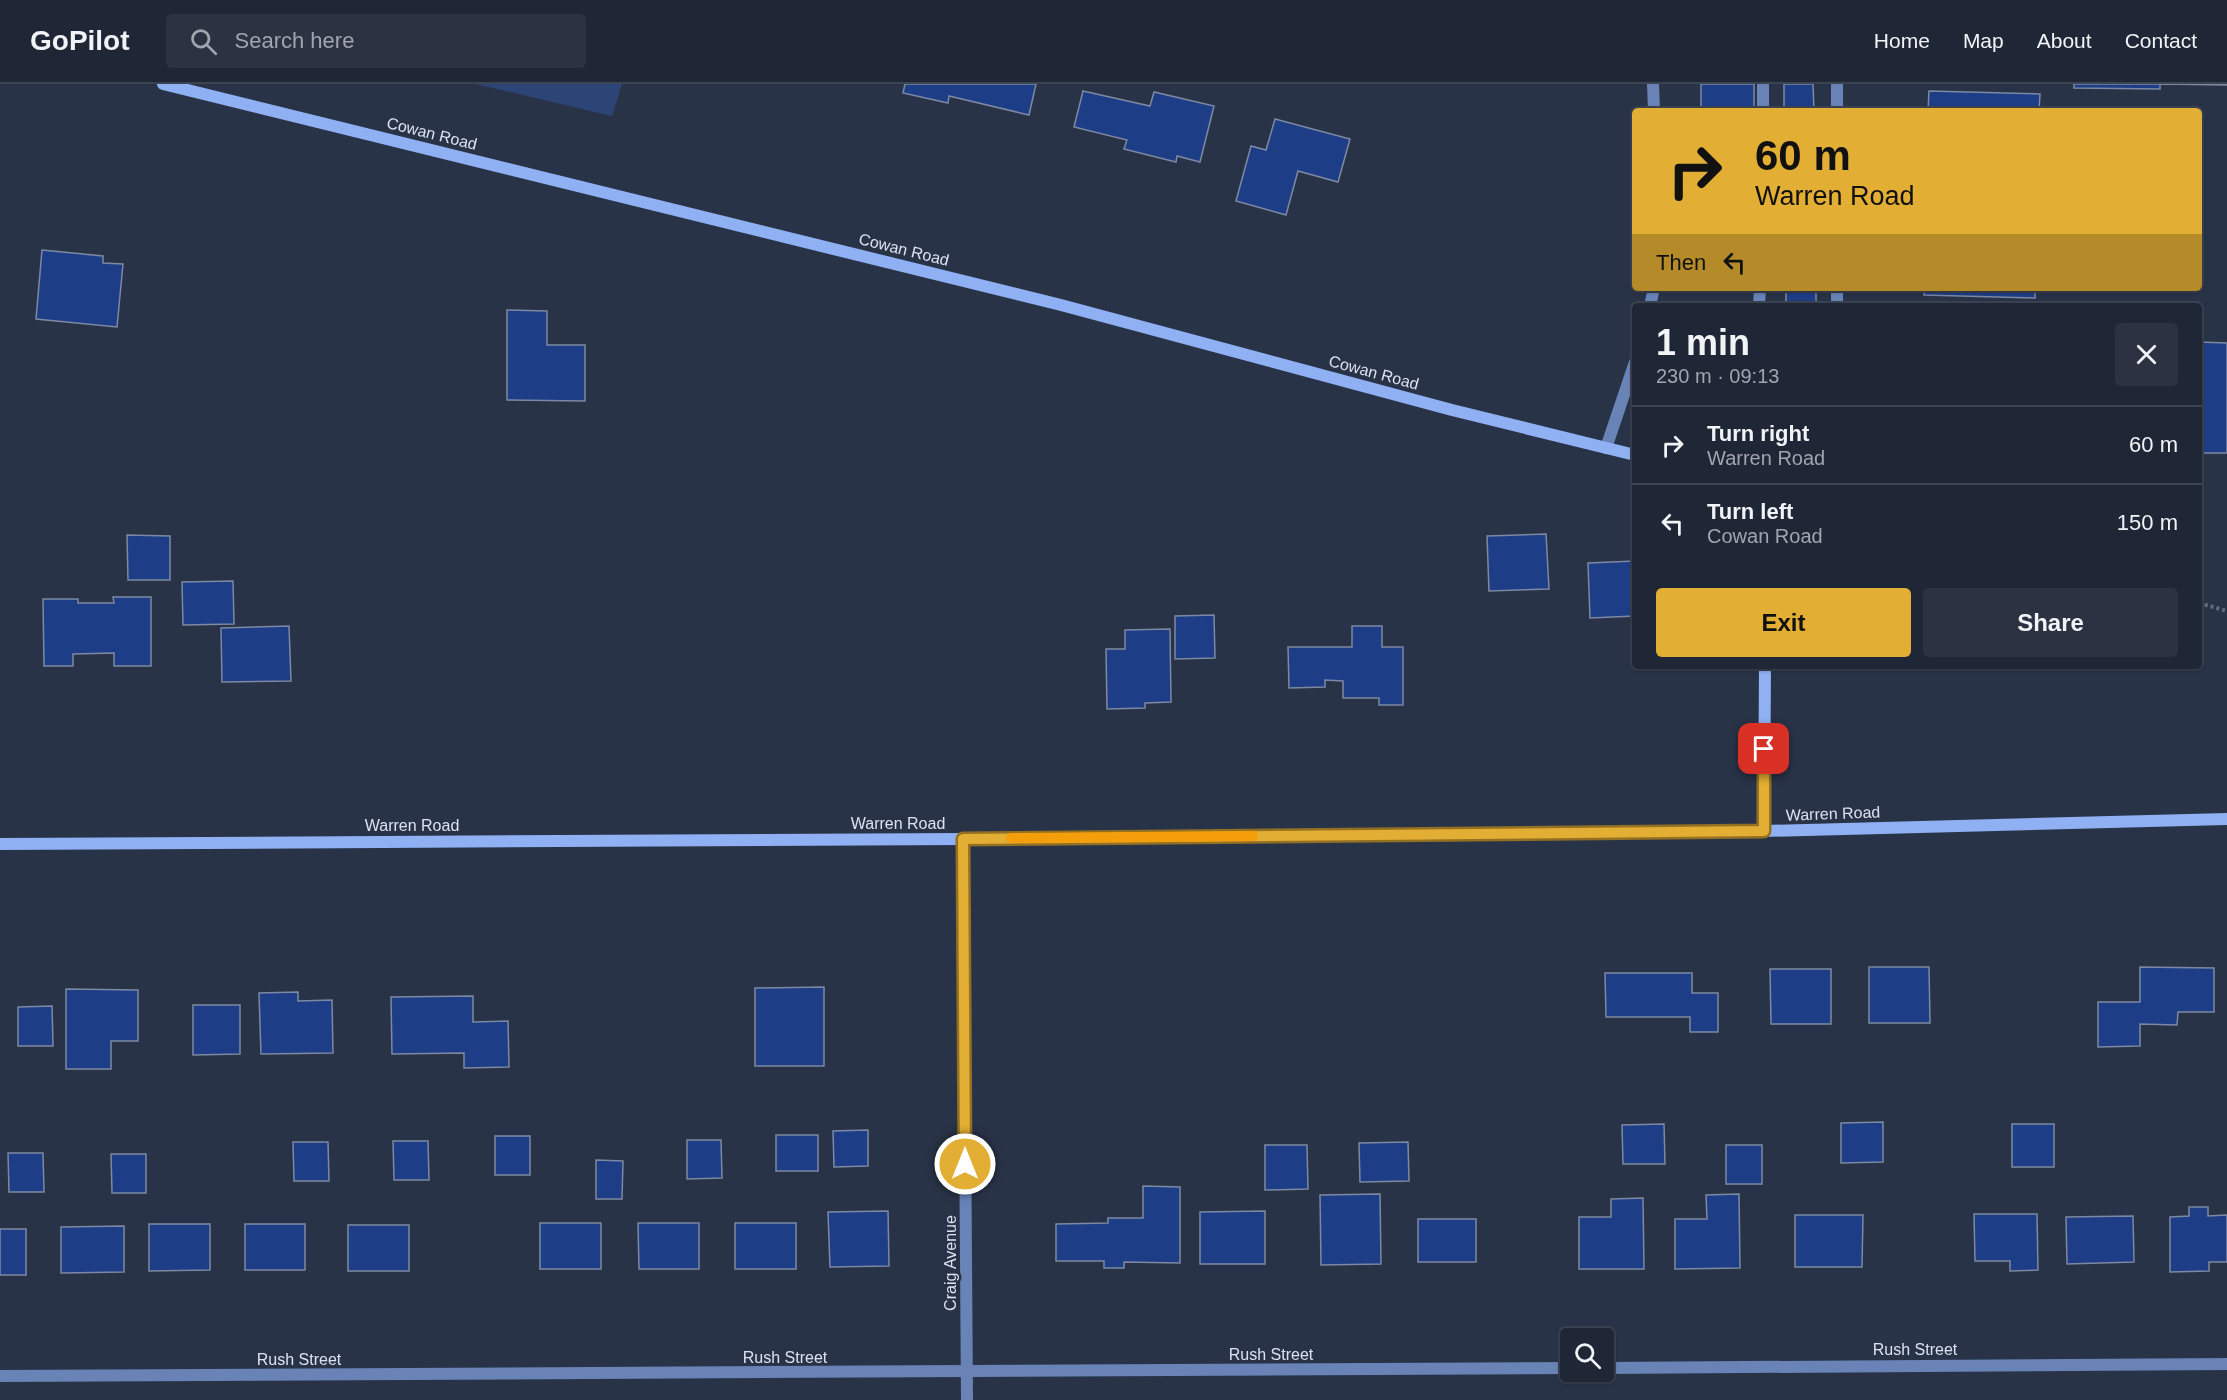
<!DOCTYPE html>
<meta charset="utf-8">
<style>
:root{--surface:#1f2636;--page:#2c3242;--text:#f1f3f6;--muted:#a1a5ad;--line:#3c4351;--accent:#e3ae34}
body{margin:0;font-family:Arial,sans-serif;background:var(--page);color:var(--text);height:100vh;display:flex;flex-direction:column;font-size:22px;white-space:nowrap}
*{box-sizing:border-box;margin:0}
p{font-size:20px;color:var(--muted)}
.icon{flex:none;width:33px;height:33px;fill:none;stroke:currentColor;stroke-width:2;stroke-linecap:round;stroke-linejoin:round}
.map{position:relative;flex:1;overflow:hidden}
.details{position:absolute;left:1632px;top:219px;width:570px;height:366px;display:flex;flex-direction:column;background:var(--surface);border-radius:6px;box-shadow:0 2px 4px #0004,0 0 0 2px var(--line)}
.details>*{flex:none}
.top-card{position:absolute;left:1632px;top:24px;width:570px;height:183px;border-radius:6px;box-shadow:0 2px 4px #0004,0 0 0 2px var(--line);background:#e3ae34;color:#111;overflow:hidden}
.controls{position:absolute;left:1560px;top:1244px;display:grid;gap:12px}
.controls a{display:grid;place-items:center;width:54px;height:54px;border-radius:6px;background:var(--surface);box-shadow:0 2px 4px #0004,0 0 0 2px var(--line);font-size:30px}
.pin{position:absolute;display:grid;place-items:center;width:51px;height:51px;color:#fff;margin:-26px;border-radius:12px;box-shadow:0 3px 9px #0006}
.me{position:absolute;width:66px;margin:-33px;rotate:0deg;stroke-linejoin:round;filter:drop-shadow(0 0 4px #0008)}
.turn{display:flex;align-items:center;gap:21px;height:126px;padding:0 24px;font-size:27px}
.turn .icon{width:78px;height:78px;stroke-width:2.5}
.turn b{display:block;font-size:42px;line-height:51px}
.then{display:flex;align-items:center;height:57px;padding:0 24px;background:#0003;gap:12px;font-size:22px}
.round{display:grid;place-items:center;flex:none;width:63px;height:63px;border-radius:6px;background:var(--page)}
.summary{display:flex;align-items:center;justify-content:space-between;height:102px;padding:0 24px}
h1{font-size:36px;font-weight:700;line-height:45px}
.primary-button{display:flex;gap:12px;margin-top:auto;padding:12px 24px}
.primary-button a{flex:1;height:69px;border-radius:6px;background:var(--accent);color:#111;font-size:24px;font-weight:700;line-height:69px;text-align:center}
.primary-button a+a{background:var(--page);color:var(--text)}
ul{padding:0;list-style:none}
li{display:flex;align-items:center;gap:18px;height:78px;padding:0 24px;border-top:2px solid var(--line)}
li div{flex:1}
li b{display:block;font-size:22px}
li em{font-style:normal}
header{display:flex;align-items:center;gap:36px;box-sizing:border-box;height:84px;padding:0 30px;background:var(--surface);border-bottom:2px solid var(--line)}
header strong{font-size:28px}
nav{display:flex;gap:33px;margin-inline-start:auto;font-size:21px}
.search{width:420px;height:54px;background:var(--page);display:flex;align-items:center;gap:15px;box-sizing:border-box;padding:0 21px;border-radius:6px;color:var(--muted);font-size:22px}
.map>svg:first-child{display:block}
.green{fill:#2d4476}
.building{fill:#1e3d87;stroke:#7d89a2;stroke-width:1.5}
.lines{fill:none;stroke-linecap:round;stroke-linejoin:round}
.path{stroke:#636c7e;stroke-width:4;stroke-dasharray:3 3;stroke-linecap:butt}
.lane{stroke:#6983b7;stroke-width:12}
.street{stroke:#6983b7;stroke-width:12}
.secondary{stroke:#8fb0f2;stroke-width:12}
.route-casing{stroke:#947122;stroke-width:15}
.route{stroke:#e3ae34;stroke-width:10}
.slow{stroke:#f59e0b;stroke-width:10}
.labels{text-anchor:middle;stroke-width:5;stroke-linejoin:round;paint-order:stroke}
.street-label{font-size:16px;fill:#dbe2ef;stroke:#293348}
</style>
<header>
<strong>GoPilot</strong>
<div class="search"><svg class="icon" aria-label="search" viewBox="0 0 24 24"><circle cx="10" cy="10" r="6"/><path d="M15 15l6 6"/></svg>Search here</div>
<nav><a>Home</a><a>Map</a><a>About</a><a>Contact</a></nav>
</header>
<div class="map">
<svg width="2227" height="1316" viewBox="0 0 2227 1316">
<rect width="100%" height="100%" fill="#293348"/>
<path class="green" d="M476,0H622L612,32Z"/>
<g class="building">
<path d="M905,0H1036L1029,31L949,12L948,19L903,9Z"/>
<rect x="1701" y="0" width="53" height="27"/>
<path d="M1784,0H1813L1814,27H1784Z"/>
<path d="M2074,0H2227V1L2160,0V5L2074,4Z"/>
<path d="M1083,7L1150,22L1154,8L1214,22L1200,78L1177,72L1176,78L1124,65L1127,56L1074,43Z"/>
<path d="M1929,7L2040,10L2039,27H1928Z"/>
<path d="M1275,35L1350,55L1338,98L1298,87L1286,131L1236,117L1251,62L1266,66Z"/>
<path d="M42,166L103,172V179L123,180L117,243L36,235Z"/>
<rect x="1786" y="204" width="30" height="18"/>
<path d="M1924,204H2035V214L1924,211Z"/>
<path d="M507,226L547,227V261H585V317L507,316Z"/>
<path d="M2199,258L2227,259V369H2199Z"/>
<path d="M1546,450L1549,505L1489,507L1487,452Z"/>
<path d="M127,451L170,452V496H128Z"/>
<path d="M1635,477V532L1590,534L1588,479Z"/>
<path d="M233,497L234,540L183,541L182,498Z"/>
<path d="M113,513H151V582H114V569L73,570V582H44L43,515H78V519H114Z"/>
<path d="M1214,531L1215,574L1175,575V532Z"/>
<path d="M289,542L291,597L222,598L221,544Z"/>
<path d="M1352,542H1382V563H1403V621H1379V614H1343V597L1325,596V603L1289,604L1288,563H1352Z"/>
<path d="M1170,545L1171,618L1145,619V624L1107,625L1106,565H1125V546Z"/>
<path d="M1869,883H1929L1930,939H1869Z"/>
<path d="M2140,883L2214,884V928H2178L2177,941L2140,940V962L2098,963V918H2140Z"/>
<path d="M1770,885H1831V940H1771Z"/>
<path d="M1605,889H1692V909H1718V948H1690V933H1606Z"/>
<path d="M824,903V982H755V904Z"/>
<path d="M66,905L138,906V957H111V985H66Z"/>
<path d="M298,908V917L332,916L333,969L261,970L259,909Z"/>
<path d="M473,912V938L508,937L509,983L464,984V969L392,970L391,913Z"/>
<path d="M193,921H240V970L193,971Z"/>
<path d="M52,922L53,962H18V923Z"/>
<path d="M1883,1038V1078L1841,1079V1039Z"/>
<path d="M1664,1040L1665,1080H1623L1622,1041Z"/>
<rect x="2012" y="1040" width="42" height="43"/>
<path d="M868,1046V1082L834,1083L833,1047Z"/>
<rect x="776" y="1051" width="42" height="36"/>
<rect x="495" y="1052" width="35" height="39"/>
<path d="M687,1056H721L722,1094L687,1095Z"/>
<path d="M393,1057H428L429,1096H394Z"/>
<path d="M293,1058H328L329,1097H294Z"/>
<path d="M1408,1058L1409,1097L1360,1098L1359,1059Z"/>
<path d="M1265,1061H1307L1308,1105L1265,1106Z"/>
<rect x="1726" y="1061" width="36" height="39"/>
<path d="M8,1069H43L44,1108H9Z"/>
<path d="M111,1070H146V1109H112Z"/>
<path d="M596,1076L623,1077L622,1115H596Z"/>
<path d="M1143,1102L1180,1103V1179L1124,1178V1184H1104V1177H1056V1140L1108,1139V1134H1143Z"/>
<path d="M1380,1110L1381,1180L1321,1181L1320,1111Z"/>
<path d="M1739,1110L1740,1184L1675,1185V1135H1707L1706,1111Z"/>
<path d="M1643,1114L1644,1185H1579V1133H1611V1115Z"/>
<path d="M2189,1123H2208V1132L2227,1131V1178H2209V1187L2170,1188V1133L2189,1132Z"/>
<path d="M888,1127L889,1182L830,1183L828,1128Z"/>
<path d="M1265,1127V1180H1200V1128Z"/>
<path d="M1974,1130H2037L2038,1186L2010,1187V1177H1975Z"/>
<path d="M1795,1131H1863L1862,1183H1795Z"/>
<path d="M2133,1132L2134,1178L2067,1180L2066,1133Z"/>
<rect x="1418" y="1135" width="58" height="43"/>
<rect x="540" y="1139" width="61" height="46"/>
<path d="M638,1139H699V1185H639Z"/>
<rect x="735" y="1139" width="61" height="46"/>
<path d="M149,1140H210V1186L149,1187Z"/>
<rect x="245" y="1140" width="60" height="46"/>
<rect x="348" y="1141" width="61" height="46"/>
<path d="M124,1142V1188L61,1189V1143Z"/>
<rect x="0" y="1145" width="26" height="46"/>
</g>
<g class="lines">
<path class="path" d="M2199,519L2227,527"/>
<g class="lane">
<path d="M1763,0V27"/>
<path d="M1837,0V27"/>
<path d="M1837,204V222"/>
<path d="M1759,222L1760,204"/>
</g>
<g class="street">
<path d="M1653,0L1654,27"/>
<path d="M1650,222L1654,204"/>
<path d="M1606,364L1635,278"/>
<path d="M963,755L967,1316"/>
<path d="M1604,1284L2227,1280"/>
<path d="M0,1292L1570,1284"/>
</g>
<g class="secondary">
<path d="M163,0L1061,221L1452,326L1635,371"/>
<path d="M1764,747L1765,582"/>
<path d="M0,760L963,755L1764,747L2227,735"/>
</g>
</g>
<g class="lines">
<g class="route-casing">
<path id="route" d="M965,1080L963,755L1764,747V665"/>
</g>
<use href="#route" class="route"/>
<path class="slow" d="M1011,754L1253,752"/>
</g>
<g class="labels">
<g class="street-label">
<text transform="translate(432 49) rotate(14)" y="6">Cowan Road</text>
<text transform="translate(904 165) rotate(14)" y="6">Cowan Road</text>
<text transform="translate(1374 288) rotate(15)" y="6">Cowan Road</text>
<text transform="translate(1833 729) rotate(-2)" y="6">Warren Road</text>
<text x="898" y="745">Warren Road</text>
<text x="412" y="747">Warren Road</text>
<text transform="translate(950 1179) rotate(-90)" y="6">Craig Avenue</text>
<text x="1915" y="1271">Rush Street</text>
<text x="1271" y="1276">Rush Street</text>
<text x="785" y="1279">Rush Street</text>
<text x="299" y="1281">Rush Street</text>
</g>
</g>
</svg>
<div class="controls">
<a><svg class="icon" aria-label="search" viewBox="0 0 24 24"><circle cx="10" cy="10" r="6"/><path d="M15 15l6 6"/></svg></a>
</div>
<div class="pin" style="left:1764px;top:665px;background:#d93025"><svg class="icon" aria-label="arrive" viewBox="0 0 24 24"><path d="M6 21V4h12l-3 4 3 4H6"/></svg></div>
<svg class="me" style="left:965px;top:1080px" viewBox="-20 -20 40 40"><circle r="17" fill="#e3ae34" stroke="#fff" stroke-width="3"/><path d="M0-11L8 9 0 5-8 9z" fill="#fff"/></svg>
<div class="top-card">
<div class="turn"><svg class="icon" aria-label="right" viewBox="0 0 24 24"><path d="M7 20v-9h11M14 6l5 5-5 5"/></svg><div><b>60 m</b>Warren Road</div></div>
<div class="then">Then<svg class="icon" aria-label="left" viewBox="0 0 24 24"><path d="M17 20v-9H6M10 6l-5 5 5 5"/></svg></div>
</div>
<section class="details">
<div class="summary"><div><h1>1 min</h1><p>230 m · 09:13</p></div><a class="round"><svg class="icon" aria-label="close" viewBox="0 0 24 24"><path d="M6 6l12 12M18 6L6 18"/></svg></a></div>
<ul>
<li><svg class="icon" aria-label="right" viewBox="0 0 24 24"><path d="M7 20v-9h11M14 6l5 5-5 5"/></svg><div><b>Turn right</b><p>Warren Road</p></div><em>60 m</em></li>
<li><svg class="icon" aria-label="left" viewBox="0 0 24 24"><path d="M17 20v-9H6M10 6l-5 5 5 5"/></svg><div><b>Turn left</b><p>Cowan Road</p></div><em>150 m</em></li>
</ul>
<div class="primary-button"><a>Exit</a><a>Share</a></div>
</section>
</div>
